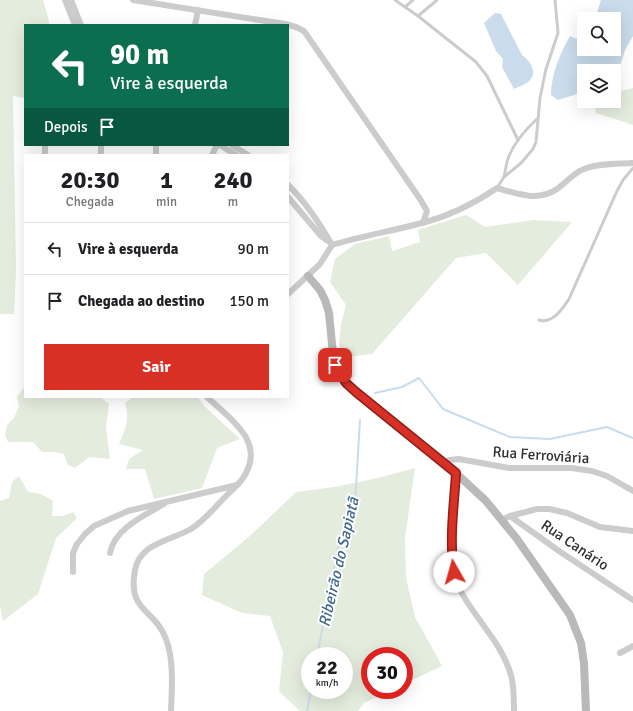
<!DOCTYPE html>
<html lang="pt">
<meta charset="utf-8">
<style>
:root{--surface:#fff;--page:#f2f2f2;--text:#202124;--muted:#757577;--line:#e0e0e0;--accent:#d93025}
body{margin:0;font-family:Signika,sans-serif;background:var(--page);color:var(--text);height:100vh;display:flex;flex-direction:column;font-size:15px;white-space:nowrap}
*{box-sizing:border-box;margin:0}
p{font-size:13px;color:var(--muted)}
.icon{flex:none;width:22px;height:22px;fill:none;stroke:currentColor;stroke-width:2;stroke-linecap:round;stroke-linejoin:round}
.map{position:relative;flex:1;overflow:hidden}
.drawer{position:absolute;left:24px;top:154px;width:265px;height:244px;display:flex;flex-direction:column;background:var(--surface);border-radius:0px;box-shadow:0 4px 16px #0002}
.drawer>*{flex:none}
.banner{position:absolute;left:24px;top:24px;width:265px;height:122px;border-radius:0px;box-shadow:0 4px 16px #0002;background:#0b6e4f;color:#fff;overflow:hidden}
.tools{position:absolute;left:577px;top:12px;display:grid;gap:8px}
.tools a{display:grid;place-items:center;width:44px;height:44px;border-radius:0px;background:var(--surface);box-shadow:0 4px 16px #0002;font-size:20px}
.speed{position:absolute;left:301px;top:647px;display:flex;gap:8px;font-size:20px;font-weight:700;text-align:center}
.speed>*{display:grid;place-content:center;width:52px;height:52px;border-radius:50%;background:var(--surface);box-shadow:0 4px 16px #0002;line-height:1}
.speed small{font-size:10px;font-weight:400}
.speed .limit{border:6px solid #d22;background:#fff;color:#111}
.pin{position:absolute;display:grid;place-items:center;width:34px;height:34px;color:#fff;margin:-17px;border-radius:8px;box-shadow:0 2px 6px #0006}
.me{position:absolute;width:44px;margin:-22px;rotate:353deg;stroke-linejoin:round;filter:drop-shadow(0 0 3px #0008)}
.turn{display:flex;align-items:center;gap:14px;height:84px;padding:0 20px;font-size:18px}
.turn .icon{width:52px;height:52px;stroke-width:2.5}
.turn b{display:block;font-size:28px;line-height:34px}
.then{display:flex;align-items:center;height:38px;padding:0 20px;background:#0003;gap:8px;font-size:15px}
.eta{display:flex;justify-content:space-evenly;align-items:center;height:68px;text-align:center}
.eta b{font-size:24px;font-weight:800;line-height:28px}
.button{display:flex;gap:8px;margin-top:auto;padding:8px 20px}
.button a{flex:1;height:46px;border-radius:0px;background:var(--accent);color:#fff;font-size:16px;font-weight:800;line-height:46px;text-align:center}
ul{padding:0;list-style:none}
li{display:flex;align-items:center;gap:12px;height:52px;padding:0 20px;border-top:1px solid var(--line)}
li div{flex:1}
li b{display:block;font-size:15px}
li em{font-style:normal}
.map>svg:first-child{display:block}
.green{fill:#e4ecdd;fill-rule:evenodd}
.water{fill:#cadbeb}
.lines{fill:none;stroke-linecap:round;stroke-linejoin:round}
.stream{stroke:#cadbeb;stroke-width:2}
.lane{stroke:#ccc;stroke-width:3}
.street{stroke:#ccc;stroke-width:6}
.secondary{stroke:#b9b9b9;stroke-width:8}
.route-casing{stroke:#8d1f18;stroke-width:10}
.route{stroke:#d93025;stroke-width:7}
.labels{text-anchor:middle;stroke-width:4;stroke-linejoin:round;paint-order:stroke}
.street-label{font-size:15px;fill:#2f2f2f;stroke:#fff}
.water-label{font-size:16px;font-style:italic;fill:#3e6890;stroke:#fff}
</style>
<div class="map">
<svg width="633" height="711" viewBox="0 0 633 711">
<rect width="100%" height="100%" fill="#fff"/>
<g class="green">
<path d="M0,0H43L49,21V25H25V98L13,96L16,270L14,314H0Z"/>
<path d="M633,88V125L596,113L594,101H614V93Z"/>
<path d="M466,215L485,227L533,220L572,222L518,285L486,253L456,258L372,354L345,357L339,345L341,324L346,305L330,282L335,259L355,244L389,236L392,251L420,242L418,230Z"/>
<path d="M25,386V397H100L109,404L106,427L110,459L89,457L75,468L68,465L64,454L54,452H42L33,442H8L5,435L7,425L14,418L19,406L17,397Z"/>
<path d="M133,397H198L204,406L240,439L217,448L202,488L154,499L145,469H126L129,459L143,450L119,444C126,428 130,420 125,403Z"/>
<path d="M415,468L405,538L406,578L415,617L442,666L404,684V656H370V690H391L364,703L358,711H300L279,691L283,652L270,616L242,613L202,595L204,574L251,535L296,492L335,487L378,478ZM310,656H344V690H310Z"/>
<path d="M19,476L28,492L41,494L53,501L52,516H63L73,512L77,518L56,538L38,594L3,621L0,606V501L9,498L12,482Z"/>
</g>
<g class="water">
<path d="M601,0H633V36L625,50L615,83L614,84V71H584V92L558,100L551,95C551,74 560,54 570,36L577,39L584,34V49H614V19H595Z"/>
<path d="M495,13L501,14L522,55C530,60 539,74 528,82C524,85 518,87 514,89L502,67L503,59L496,51L484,23Z"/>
</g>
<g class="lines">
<g class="stream">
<path d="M375,393L402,387L419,378L443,409L510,437L550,439L607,427L633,438"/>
<path d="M317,656L339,544L355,504L360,420"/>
<path d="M307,711L311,690"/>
</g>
<g class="lane">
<path d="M395,0L418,16L476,62L487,76L518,140"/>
<path d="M405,7L413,0"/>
<path d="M418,16L437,0"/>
<path d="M504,177C505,172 506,167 507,162C512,144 525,130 538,118"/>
<path d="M497,188L504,177L521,163L533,149L536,142L540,98L546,69L558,33L555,0"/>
<path d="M539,320C553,324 562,309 569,299L617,191L623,180L633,168"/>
</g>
<g class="street">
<path d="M65,0L75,25"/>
<path d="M71,0L81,25"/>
<path d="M133,0L285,24L296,27L304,31L420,199L427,211L423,223"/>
<path d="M195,25L198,10"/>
<path d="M220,145L236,155"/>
<path d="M232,145L248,155"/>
<path d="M45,155V145"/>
<path d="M101,155V145"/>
<path d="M156,155V145"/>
<path d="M212,155L217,145"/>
<path d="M288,185C306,202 320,224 332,245"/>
<path d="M288,197L321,236L328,241"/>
<path d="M332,245C362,236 392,231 422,223C449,216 475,203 497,188C518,194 538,202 557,189C566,183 573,173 584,169C599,163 617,164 633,163"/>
<path d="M288,294L320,264L332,245"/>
<path d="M444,462L449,460L459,459L509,468H571L592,471L607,476L633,491"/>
<path d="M456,473C454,507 444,556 459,588C474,618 501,641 511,675C514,686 514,699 514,711"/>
<path d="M510,516L537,509H549L567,513L600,527L633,531"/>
<path d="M502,520L510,516L559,551L633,600"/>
<path d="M110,553C114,529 145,515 164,504"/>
<path d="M73,572V553L77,544L85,534L94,526L128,511L237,485"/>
<path d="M620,653L633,646"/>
<path d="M171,711C172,689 174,659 166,639C155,609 127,612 135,570C140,543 170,541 191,529C204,521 215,507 226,496C233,489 242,482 246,473C264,440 228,417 207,397"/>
</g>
<path class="secondary" d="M308,276L320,290L325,300L329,313L333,354L335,365L346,383L444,462L486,501L517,539L570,615L581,643L584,663L586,711"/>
</g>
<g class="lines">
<g class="route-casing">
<path id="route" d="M335,365L346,383L356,392L456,473C454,506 449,539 454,572"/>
</g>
<use href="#route" class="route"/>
</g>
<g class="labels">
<g class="street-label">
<text transform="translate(541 455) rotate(4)" y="5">Rua Ferroviária</text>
<text transform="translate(575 545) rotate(34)" y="5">Rua Canário</text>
</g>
<g class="water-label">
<text transform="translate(338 562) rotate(-77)" y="6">Ribeirão do Sapiatã</text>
</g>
</g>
</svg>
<div class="tools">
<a><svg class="icon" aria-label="search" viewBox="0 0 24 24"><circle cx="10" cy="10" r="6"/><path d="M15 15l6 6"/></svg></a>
<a><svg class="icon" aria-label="layers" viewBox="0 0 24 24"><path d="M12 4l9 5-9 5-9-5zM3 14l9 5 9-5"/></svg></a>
</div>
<div class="speed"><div>22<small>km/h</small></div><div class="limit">30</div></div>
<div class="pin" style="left:335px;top:365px;background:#d93025"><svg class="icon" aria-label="arrive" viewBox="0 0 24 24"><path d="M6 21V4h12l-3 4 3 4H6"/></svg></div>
<svg class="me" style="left:454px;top:572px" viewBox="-20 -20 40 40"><circle r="19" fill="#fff"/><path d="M0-13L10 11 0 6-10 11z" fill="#d93025"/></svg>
<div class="banner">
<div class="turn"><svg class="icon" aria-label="left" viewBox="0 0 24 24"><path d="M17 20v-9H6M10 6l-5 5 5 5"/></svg><div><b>90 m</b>Vire à esquerda</div></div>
<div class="then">Depois<svg class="icon" aria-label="arrive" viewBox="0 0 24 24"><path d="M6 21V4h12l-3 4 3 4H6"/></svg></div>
</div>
<section class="drawer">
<div class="eta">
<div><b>20:30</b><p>Chegada</p></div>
<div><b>1</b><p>min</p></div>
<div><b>240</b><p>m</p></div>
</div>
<ul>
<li><svg class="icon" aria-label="left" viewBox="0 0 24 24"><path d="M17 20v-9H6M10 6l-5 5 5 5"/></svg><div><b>Vire à esquerda</b></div><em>90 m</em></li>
<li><svg class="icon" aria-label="arrive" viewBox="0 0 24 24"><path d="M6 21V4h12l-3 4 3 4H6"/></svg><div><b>Chegada ao destino</b></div><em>150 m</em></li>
</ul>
<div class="button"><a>Sair</a></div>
</section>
</div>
